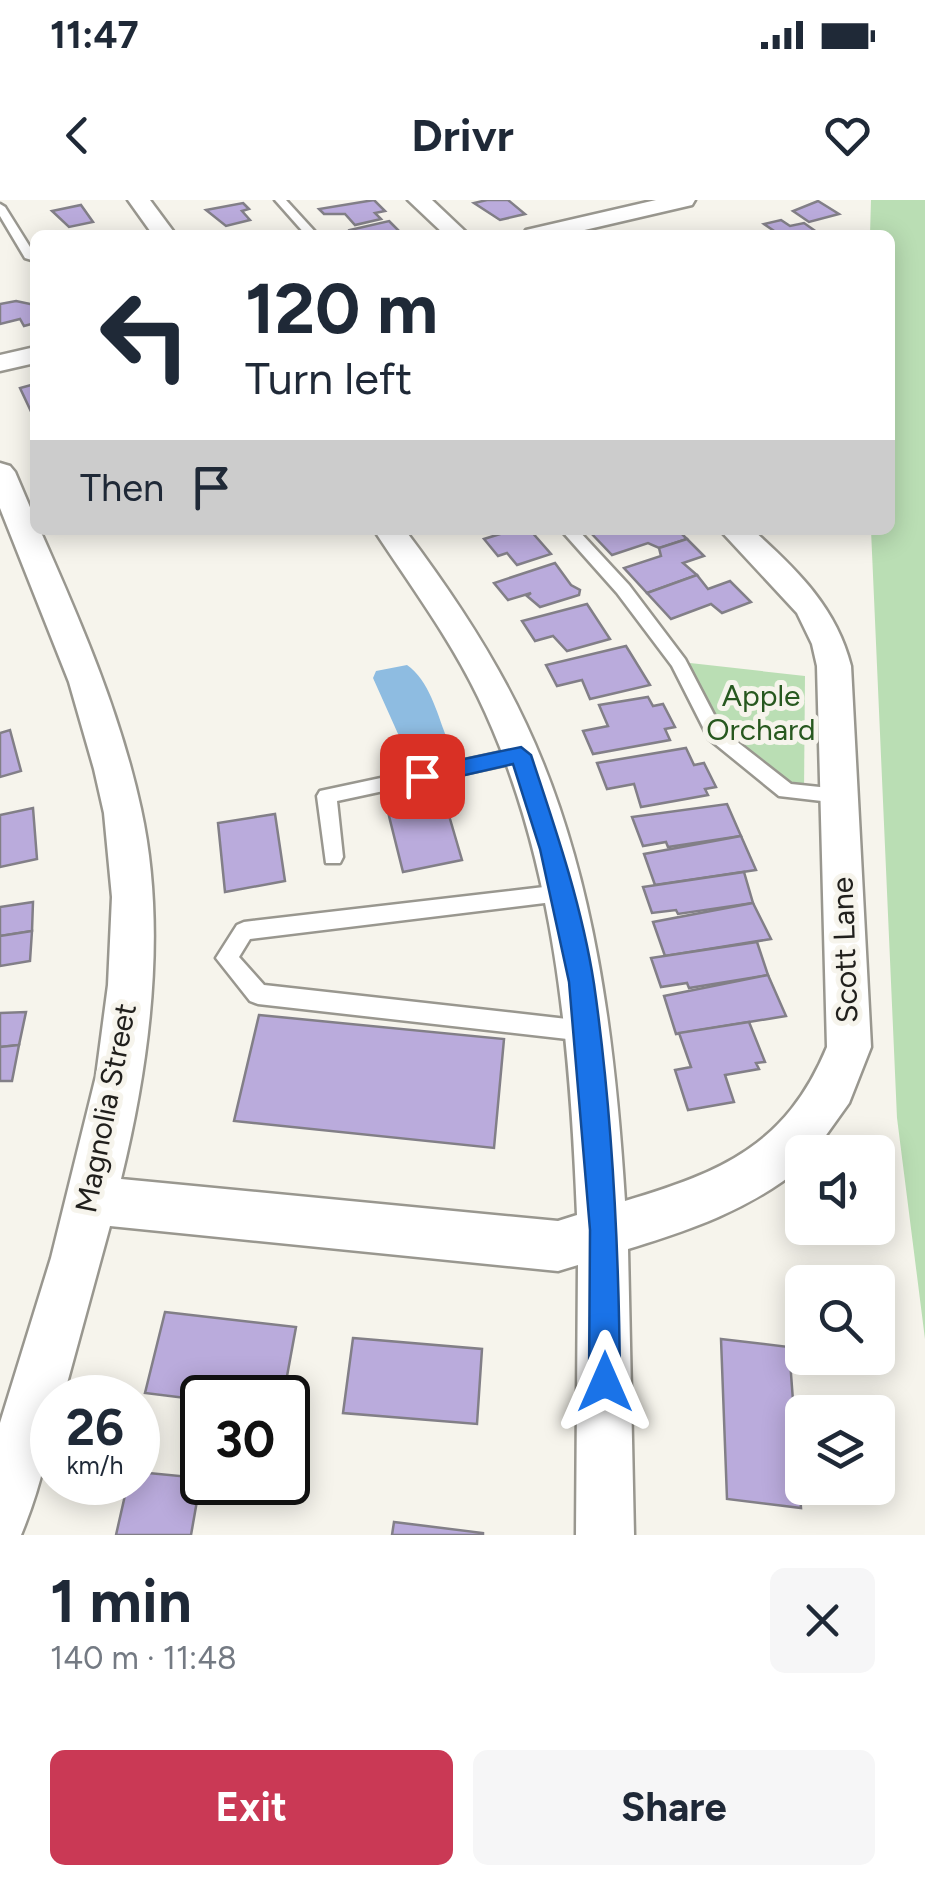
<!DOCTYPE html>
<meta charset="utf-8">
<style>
:root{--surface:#fff;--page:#f6f6f7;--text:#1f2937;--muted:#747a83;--accent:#ca3955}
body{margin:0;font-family:Figtree,sans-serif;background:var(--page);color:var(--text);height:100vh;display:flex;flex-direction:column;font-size:38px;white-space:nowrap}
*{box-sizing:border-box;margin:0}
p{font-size:32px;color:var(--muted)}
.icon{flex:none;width:55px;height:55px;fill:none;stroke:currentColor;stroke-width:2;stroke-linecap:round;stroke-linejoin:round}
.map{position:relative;height:1335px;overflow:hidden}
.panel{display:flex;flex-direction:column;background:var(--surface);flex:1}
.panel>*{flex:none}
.guide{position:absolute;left:30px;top:30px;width:865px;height:305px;border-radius:15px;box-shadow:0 5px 25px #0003;background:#fff;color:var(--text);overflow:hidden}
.controls{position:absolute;left:785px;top:935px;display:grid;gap:20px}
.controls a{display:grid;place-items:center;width:110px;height:110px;border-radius:15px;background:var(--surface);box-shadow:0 5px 25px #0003;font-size:50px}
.speed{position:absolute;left:30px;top:1175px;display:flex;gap:20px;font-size:50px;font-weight:700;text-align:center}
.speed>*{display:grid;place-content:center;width:130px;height:130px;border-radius:50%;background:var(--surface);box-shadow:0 5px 25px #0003;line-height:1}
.speed small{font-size:25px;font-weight:400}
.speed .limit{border:5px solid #111;border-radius:15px;background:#fff;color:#111}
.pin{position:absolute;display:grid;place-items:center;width:85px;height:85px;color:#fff;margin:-42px;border-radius:20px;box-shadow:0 5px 15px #0006}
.me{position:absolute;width:110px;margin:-55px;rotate:0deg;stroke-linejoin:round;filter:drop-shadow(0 0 8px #0008)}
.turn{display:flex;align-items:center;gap:35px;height:210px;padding:0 50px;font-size:45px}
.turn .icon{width:130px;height:130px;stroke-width:2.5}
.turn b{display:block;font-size:70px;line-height:85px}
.then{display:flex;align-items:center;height:95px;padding:0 50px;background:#0003;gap:20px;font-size:38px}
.round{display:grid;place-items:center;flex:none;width:105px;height:105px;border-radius:15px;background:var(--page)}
.overview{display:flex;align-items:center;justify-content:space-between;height:170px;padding:0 50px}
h1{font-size:60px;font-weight:700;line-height:75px}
.action{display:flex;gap:20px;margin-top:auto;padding:20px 50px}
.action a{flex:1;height:115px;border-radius:15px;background:var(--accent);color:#fff;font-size:40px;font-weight:700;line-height:115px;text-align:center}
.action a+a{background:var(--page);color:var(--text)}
.status{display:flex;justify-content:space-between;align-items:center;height:70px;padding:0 50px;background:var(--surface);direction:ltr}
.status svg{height:28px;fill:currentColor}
header{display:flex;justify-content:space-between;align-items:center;height:130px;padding:0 50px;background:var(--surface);font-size:45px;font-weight:700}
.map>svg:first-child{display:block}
.green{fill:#badeb4}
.water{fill:#8ebce1}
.building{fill:#baabdc;stroke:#827f87;stroke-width:2.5}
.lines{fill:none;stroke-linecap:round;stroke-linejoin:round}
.service-casing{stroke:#99978f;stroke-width:5}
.minor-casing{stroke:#99978f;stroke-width:5}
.service{fill:#fff;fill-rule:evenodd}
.minor{fill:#fff;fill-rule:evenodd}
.route{fill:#1a73e8;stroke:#114b97;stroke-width:2.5}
.labels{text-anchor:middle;stroke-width:10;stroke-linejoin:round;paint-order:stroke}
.park-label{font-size:30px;fill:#27581f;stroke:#f6f4ec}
.street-label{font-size:30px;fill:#201f1c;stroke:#f6f4ec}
</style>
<div class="status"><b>11:47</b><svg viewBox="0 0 49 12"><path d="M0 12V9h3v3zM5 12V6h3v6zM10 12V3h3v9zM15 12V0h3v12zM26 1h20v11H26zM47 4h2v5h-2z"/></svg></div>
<header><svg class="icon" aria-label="back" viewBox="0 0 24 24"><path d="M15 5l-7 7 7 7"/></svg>Drivr<svg class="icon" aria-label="heart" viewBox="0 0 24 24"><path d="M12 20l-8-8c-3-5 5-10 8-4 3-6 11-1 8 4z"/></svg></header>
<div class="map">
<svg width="925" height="1335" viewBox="0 0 925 1335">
<rect width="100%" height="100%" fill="#f6f4ec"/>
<g class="green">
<path d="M871,0H925V1139L897,918L871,330H890V35H870Z"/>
<path d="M681,462L805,476L804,593L718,533Z"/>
</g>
<path class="water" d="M407,465C429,480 437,513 446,536L442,545L413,551L403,545L373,478L376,471Z"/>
<g class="building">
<path d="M374,0L385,11L375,13L381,19L355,25L345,14H324L319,9Z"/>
<path d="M487,0H508L525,14L500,20L474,3Z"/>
<path d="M818,1L839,14L809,22L793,11Z"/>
<path d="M243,3L249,9L242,11L250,20L226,26L206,10Z"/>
<path d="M81,5L93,22L69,27L52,11Z"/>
<path d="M781,20L790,26L804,23L821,35H780L764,24Z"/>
<path d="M389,21L403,35H355L350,30Z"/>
<path d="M16,101L35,105V123L24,126L20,119L0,124V104Z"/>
<path d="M35,184V220L20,188Z"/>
<path d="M513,330H530L551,354L517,365L507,353L498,356L484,339Z"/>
<path d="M595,330H678L687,339L659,348L648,343L612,355L590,332Z"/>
<path d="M687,339L704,356L683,363L697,375L647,393L624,368L661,356L659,348Z"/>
<path d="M555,363L571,385L580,390L579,395L540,407L527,396L531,393L508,400L494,383Z"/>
<path d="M697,375L708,389L730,381L751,402L722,413L711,404L671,419L647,393Z"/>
<path d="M587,404L610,439L567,451L553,436L535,441L522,421Z"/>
<path d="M626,446L650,485L590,499L582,480L557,486L546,465Z"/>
<path d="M648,497L653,506L663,504L675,527L665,529L670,540L593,554L583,531L608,526L599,505Z"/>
<path d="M10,530L21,571L0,577V533Z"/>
<path d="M686,548L694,565L704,563L716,587L705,589L708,595L641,607L634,584L607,589L597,563Z"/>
<path d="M443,595L462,660L403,672L386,604Z"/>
<path d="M727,604L741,636L668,647L666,642L643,646L632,617Z"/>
<path d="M33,608L37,659L0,667V615Z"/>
<path d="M275,614L285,681L225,692L218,623Z"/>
<path d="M741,636L756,670L655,685L644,654Z"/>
<path d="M744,672L753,703L678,714L676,710L652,713L643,687Z"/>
<path d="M33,702L32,731L0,736V707Z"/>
<path d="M753,703L771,739L665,756L653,722Z"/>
<path d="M32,731L30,761L0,766V736Z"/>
<path d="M757,742L768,775L689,788L687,783L661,787L651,758Z"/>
<path d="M768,775L786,816L676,834L664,796Z"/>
<path d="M26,812L19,845L0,847V813Z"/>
<path d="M259,815L504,839L494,948L234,921Z"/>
<path d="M749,822L765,862L756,863L759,869L725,875L734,902L688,910L675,870L691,867L679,833Z"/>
<path d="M19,845L12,881H0V847Z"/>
<path d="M165,1112L296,1127L283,1198L202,1200L145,1193Z"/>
<path d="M353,1138L482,1149L477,1224L343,1213Z"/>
<path d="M721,1139L789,1147L801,1308L727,1299Z"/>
<path d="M138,1272L201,1278L191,1335H116L128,1282H138Z"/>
<path d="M394,1322L483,1333V1335H392Z"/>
</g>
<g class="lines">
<g class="service-casing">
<g id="service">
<path d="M275,0H286L318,35H306Z"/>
<path d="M0,4L5,7L35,55V61L25,58L0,16Z"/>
<path d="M561,330H578L629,385L685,459L722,530L791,584L839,589L846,591L849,596L846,601L839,603L779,596L709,539L672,466L617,393Z"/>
<path d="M521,548L530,555L528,560L337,601L343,657L340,663H326L317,596L320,591Z"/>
<path d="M561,685L568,687L571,693L568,699L561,701L250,739L239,757L264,785L585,821L593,824L596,831L593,838L585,841L258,804L250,801L216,758L237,725L244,722Z"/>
</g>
</g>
<g class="minor-casing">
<g id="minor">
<path d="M128,0H150L176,35H153Z"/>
<path d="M408,0H432L469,35H445Z"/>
<path d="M656,0H695L692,5L563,35H523L526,30Z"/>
<path d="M35,147V163L0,171V155Z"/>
<path d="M0,263L10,266L15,272L35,319V330H40C80,420 120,512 141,609C167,728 150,861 121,979L558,1021L577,1015C570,841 555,656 478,497C449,437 410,385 374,330H405C451,391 494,455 526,524C595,671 615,841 625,1001C721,972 786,946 827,847L817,466L812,444L797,413L720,330H753C797,370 836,407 851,466L871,847L849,903L814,952H802V967C748,1010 693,1029 628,1049L634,1335H576L578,1065L558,1071L110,1026L63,1198H52C52,1245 39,1291 21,1335H0V1223L51,1058L96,876L108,785L112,697L104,613L94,569L69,482L0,308Z"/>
</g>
</g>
<use href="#service" class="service"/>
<use href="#minor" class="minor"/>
</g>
<path class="route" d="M521,547L531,555C556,630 582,706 594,784C613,916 619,1050 620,1182L616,1193L605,1198L594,1193L589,1182L590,1030L569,782L540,649L513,564L422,585L412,576L422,568Z"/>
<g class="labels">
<g class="park-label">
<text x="761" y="506">Apple<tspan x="761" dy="34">Orchard</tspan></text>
</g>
<g class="street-label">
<text transform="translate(845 750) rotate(-92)" y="10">Scott Lane</text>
<text transform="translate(106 908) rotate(-79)" y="10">Magnolia Street</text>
</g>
</g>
</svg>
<div class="controls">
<a><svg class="icon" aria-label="sound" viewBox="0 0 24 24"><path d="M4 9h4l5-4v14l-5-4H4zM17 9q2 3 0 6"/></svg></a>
<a><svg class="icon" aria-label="search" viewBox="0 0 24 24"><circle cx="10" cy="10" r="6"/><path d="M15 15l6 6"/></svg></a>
<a><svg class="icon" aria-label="layers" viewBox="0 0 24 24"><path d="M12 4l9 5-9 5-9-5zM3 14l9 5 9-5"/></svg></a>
</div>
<div class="speed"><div>26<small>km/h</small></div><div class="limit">30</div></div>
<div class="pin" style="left:422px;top:576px;background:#d93025"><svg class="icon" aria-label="arrive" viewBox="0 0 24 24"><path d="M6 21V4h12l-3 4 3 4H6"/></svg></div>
<svg class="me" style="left:605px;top:1182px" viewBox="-20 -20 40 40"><path d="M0-17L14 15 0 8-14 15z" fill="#1a73e8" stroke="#fff" stroke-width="4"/></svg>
<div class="guide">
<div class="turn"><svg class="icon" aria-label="left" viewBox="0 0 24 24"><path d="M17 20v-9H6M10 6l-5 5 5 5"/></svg><div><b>120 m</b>Turn left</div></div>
<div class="then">Then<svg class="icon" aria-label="arrive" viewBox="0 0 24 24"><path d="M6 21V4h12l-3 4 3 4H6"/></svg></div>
</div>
</div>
<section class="panel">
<div class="overview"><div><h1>1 min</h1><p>140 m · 11:48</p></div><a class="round"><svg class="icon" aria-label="close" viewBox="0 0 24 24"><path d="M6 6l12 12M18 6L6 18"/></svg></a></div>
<div class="action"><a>Exit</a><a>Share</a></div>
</section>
